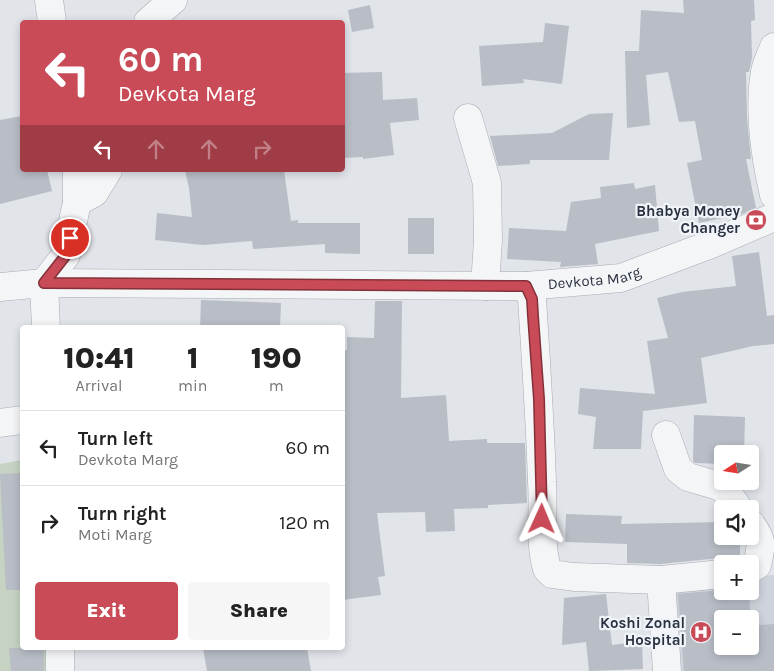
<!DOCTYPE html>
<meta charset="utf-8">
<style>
:root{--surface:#fff;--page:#f6f6f6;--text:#222;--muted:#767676;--line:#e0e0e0;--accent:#c94b58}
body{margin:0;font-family:Karla,sans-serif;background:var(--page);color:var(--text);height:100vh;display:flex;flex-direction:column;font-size:19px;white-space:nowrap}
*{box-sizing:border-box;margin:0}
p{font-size:16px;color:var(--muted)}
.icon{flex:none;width:28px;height:28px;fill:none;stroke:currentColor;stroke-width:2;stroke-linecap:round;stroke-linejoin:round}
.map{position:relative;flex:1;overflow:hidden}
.sheet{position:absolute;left:20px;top:325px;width:325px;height:325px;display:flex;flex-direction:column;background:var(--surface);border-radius:5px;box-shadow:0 2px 8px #0003}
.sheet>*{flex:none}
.top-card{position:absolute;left:20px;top:20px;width:325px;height:152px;border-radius:5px;box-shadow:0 2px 8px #0003;background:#c94b58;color:#fff;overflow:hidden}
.needle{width:32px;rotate:258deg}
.fabs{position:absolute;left:714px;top:445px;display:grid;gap:10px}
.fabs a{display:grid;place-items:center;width:45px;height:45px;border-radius:5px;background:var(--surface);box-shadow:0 2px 8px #0003;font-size:25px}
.pin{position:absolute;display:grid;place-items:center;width:42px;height:42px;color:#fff;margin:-21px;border:2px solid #fff;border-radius:50%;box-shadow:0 1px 5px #0007}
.me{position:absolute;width:55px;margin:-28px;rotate:1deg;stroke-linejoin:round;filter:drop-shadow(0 0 4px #0008)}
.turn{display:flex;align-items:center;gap:18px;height:105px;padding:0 15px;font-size:22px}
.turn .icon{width:65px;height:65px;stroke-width:2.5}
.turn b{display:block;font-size:35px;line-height:42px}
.lanes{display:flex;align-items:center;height:48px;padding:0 15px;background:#0003;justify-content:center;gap:25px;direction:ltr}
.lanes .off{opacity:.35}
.eta{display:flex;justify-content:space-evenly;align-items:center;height:85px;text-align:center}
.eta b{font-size:30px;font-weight:800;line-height:35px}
.primary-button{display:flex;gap:10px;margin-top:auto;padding:10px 15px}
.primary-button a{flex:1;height:58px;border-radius:5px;background:var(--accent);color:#fff;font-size:20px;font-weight:800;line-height:58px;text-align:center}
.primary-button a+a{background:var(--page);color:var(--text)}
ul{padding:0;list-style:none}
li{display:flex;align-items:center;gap:15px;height:75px;padding:0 15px;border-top:1px solid var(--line)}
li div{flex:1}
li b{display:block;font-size:19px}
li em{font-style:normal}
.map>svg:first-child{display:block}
.built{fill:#cfd3db;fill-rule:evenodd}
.park{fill:#c6d3c2}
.building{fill:#b8bdc6;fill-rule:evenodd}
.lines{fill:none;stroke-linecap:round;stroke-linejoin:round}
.minor-casing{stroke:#a6abb3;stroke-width:29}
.minor{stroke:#f4f5f7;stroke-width:28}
.route-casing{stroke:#833139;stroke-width:12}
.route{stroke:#c94b58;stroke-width:9}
.labels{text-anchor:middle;stroke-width:4.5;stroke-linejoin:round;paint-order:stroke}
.poi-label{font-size:15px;font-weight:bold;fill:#2a3140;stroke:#f0f3f7;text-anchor:end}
.street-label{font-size:15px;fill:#2a3140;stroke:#f0f3f7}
</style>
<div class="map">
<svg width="774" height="671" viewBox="0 0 774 671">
<rect width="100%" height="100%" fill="#e1e4e9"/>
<path class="built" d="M774,575V671H682L675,582L722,579V591H750V577ZM722,619H750V646H722Z"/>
<path class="park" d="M22,460V648H52V671H0V464Z"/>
<g class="building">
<path d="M683,0H754L755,20L751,21L752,58L749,72H746L747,119L751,159H746L756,208L742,214L699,223L687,163L702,160L695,121L679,122L668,72L646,75L650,125L627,128L625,51H639L641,10L684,13Z"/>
<path d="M370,5L374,28L352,32L348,10Z"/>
<path d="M545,23L569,26L562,84L523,79L524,83L482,86L479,46L543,42Z"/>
<path d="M382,72L383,100L417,98L419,120L390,123L394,155L363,159V157L342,158V73Z"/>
<path d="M613,113L609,160H530V164L498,166L490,136L552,133L589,114Z"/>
<path d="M22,116V170H47L52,191L0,204V120Z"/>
<path d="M185,170H284L291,221L298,220V223H360V254L325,253V244L253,249L252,241L203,245L155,240L157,213L192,217L189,188Z"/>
<path d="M634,183L635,189L655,185L659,231L595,244L598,264L560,267L561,262L507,259L509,228L566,231L571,202L601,198L600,187Z"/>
<rect x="408" y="218" width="26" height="36"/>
<path d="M759,252L767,316L774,315V344L753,346L701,358L707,403L643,411L641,449H593L596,417L578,414L580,388L655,394L647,341L668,338L657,298L682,292L736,286L732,256Z"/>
<path d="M201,300L281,303L280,328H200Z"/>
<path d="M375,301H402L401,398L446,395L449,441L487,439V443H525L527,503L488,505V508L454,509L455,531L426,532L425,512L377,513L385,576L378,577L381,595L342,600V350H347V337L374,338Z"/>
<path d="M694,415L745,417L744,454H722V464L695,463L693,461Z"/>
<path d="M22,473V590H6L0,474Z"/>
<path d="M566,514L622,516L621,524L722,522V536H740V557L736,564L728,560L720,558L660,564L627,563V544L565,542Z"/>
<path d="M722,590V591H749L751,626L774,624V671H684L678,594ZM722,619H750V646H722Z"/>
<path d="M606,594L612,645L642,641L643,669L589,671L586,642L562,645L564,598Z"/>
<path d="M9,648H44V671H11Z"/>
<path d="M203,648H307L311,671H207Z"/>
</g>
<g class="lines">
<g class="minor-casing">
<g id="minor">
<path d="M49,0L52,22"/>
<path d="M148,22L173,0"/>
<path d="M774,47C771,55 766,64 765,72C758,112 765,156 774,195"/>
<path d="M468,118L487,183L488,240L485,286"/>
<path d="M77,202L94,193L108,170"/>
<path d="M526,286L532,299C536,360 540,421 542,482C544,511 539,541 547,569L552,574L574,577L661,580L722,574"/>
<path id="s1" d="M0,287L44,283L526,286L621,278L709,245L774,217"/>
<path d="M46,328L44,283L66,255L77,202V170"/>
<path d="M0,423L22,420"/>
<path d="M666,435L678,469L688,477L719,486L727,492L739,509"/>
<path d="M750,523C763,540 762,545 757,565L750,569"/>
<path d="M661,580L667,671"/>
<path d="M60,648V671"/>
</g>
</g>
<use href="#minor" class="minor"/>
</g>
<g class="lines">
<g class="route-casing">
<path id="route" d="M70,238L66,255L44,283L526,286L532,299L533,316L539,399L542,519"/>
</g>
<use href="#route" class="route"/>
</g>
<defs>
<g id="bank-disc" transform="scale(1.125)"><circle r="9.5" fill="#c94b58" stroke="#f0f3f7"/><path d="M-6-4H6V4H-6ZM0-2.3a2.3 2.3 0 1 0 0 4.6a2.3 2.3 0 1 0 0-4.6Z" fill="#fff"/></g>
<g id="hospital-disc" transform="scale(1.125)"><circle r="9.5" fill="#c94b58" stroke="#f0f3f7"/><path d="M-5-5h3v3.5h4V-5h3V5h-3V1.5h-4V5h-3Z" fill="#fff"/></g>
</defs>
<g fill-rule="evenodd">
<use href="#bank-disc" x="756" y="220"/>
<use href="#hospital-disc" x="701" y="632"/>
</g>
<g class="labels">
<g class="poi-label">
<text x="740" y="216">Bhabya Money<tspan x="740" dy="17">Changer</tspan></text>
<text x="685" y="628">Koshi Zonal<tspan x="685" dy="17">Hospital</tspan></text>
</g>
<g class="street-label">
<text dy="5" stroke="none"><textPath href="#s1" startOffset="595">Devkota Marg</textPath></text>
</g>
</g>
</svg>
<div class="fabs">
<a><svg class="needle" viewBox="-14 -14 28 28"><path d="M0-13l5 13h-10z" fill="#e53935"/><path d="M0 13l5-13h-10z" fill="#767676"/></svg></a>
<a><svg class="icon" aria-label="sound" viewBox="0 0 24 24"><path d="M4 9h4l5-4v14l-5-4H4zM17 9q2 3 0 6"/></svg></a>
<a>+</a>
<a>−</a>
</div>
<div class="pin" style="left:70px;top:238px;background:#d93025"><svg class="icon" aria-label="arrive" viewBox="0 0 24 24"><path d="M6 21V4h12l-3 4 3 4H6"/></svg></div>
<svg class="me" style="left:542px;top:519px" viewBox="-20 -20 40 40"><path d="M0-17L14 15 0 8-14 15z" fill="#c94b58" stroke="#fff" stroke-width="4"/></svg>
<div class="top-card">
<div class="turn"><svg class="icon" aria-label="left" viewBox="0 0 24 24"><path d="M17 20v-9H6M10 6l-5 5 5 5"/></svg><div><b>60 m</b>Devkota Marg</div></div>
<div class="lanes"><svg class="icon" aria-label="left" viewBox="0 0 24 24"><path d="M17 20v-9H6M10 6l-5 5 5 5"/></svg><svg class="icon off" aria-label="ahead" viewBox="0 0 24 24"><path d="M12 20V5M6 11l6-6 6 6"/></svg><svg class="icon off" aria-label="ahead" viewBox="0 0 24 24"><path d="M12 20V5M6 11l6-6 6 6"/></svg><svg class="icon off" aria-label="right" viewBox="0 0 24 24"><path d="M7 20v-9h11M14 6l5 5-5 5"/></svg></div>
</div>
<section class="sheet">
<div class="eta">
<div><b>10:41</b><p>Arrival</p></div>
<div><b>1</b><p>min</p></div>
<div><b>190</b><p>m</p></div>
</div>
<ul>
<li><svg class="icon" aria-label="left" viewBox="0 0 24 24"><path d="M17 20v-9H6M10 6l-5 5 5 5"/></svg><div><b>Turn left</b><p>Devkota Marg</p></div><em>60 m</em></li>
<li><svg class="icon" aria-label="right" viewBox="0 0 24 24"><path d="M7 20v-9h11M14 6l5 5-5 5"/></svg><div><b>Turn right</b><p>Moti Marg</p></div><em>120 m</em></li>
</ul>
<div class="primary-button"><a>Exit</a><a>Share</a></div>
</section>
</div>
